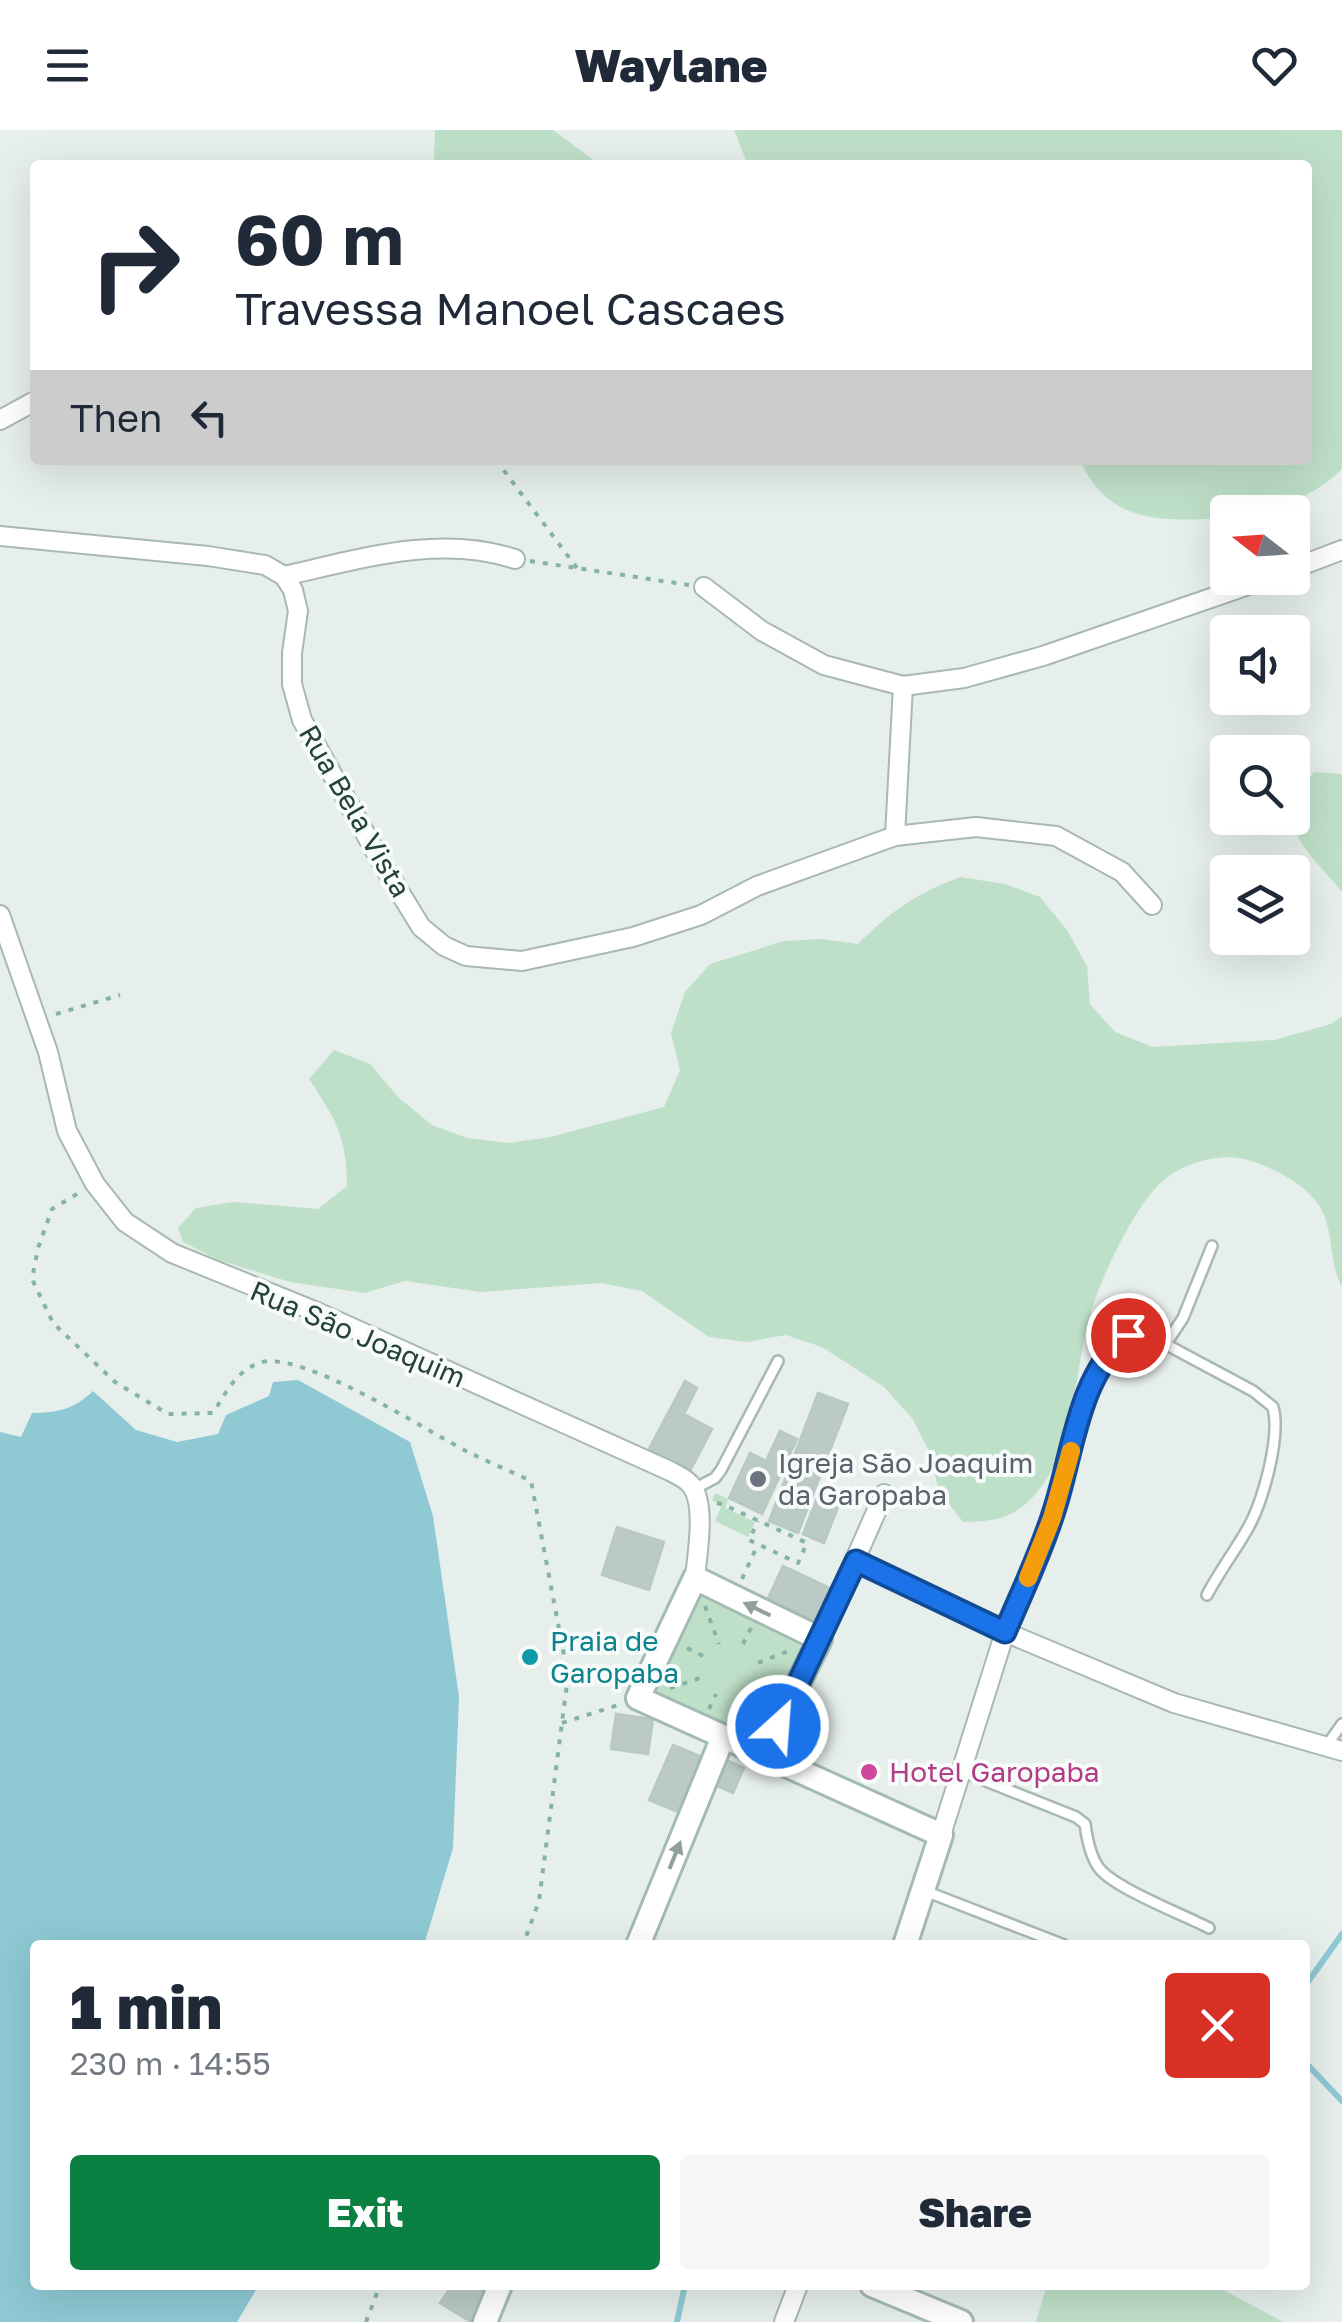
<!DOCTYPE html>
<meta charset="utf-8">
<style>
:root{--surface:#fff;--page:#f6f6f7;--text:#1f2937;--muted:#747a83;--accent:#0b8043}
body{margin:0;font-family:"Golos Text",sans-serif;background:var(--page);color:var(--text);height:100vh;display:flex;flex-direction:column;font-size:38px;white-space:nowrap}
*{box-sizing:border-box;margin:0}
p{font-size:32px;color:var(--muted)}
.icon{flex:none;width:55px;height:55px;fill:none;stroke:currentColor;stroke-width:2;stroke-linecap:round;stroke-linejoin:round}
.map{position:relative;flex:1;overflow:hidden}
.side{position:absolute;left:30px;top:1810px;width:1280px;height:350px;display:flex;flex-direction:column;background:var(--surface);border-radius:10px;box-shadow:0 10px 40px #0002}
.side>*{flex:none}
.guide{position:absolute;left:30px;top:30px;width:1282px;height:305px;border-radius:10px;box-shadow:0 10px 40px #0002;background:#fff;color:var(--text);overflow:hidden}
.needle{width:65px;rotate:287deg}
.tools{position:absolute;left:1210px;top:365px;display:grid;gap:20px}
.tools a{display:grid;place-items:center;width:100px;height:100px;border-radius:10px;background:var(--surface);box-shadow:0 10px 40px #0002;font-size:50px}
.pin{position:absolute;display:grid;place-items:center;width:85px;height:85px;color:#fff;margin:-42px;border:5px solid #fff;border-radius:50%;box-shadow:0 2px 10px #0007}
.me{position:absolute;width:110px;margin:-55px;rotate:26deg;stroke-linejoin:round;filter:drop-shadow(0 0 8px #0008)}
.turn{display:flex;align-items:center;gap:35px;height:210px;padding:0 40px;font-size:45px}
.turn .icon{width:130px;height:130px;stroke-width:2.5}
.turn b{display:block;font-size:70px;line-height:85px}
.then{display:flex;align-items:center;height:95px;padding:0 40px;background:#0003;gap:20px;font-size:38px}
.round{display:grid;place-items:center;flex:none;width:105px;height:105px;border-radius:10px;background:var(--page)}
.summary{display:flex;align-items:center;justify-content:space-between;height:170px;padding:0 40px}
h1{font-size:60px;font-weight:800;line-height:75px}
.primary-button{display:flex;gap:20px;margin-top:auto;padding:20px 40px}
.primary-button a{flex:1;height:115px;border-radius:10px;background:var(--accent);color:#fff;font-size:40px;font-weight:800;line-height:115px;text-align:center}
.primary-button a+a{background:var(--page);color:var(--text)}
header{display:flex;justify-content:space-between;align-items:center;height:130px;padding:0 40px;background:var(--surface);font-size:45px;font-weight:800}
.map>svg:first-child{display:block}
.green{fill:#bfe0c8}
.water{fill:#8ec9d4}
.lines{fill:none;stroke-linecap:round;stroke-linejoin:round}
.stream{stroke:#8ec9d4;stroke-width:6}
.building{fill:#bbcac4;stroke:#b8c9c2;stroke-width:2.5}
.lane-casing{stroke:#a8b8b2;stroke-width:14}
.street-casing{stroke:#a8b8b2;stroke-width:22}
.secondary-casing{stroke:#a4bbb3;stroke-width:28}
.path{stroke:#86b3a5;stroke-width:4;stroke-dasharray:5 8;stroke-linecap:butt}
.lane{stroke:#fff;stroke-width:9}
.street{stroke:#fff;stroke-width:18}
.secondary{stroke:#fff;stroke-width:22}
.oneway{fill:#92a09c}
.route-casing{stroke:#114b97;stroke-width:25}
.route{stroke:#1a73e8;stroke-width:18}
.slow{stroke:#f59e0b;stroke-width:18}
.worship-dot{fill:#6b7280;stroke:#f7fbf9;stroke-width:4}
.culture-dot{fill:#0f9aa8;stroke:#f7fbf9;stroke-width:4}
.hotel-dot{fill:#d1479c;stroke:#f7fbf9;stroke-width:4}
.labels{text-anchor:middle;stroke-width:8;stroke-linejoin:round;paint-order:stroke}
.street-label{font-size:28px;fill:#24423a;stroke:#f7fbf9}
.worship-label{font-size:28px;fill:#5b616d;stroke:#f7fbf9;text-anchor:start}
.culture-label{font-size:28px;fill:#0d838f;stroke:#f7fbf9;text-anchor:start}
.hotel-label{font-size:28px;fill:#b23c85;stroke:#f7fbf9;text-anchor:start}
</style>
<header><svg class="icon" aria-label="menu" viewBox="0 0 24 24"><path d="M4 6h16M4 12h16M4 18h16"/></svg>Waylane<svg class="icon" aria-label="heart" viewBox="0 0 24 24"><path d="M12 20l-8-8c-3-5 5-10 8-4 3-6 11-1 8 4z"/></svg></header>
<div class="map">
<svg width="1342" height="2192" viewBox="0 0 1342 2192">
<rect width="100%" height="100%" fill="#e6efeb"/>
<g class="green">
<path d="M435,0H553L600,35H437L434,29Z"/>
<path d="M734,0H1342V339C1312,370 1269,382 1228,382L1227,388C1166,391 1109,396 1080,330H1308V35H748Z"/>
<path d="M1314,642L1342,644V762C1324,739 1286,708 1292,675C1295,664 1307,651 1314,642Z"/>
<path d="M960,747L1005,754L1040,767L1067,800L1087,836L1090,874L1115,902L1153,917L1274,910L1331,894L1342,886V1157C1329,1134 1334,1100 1320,1077C1305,1053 1270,1036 1244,1029C1219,1023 1185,1033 1165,1049C1136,1072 1102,1146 1091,1181C1074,1238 1076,1323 1032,1368C1010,1390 992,1391 963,1392L939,1361L929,1321L912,1288L884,1257L822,1217L786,1205L747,1212L709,1207L642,1161L601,1153L481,1162L405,1151L365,1163L290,1152L218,1130L183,1112L178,1098L196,1078L234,1072L318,1079L347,1056C347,1007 335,988 309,949L334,920L370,934L399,968L432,995L467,1008L509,1013L550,1007L664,977L680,940L671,903L685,862L710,834L784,811L822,809L858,814C892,780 916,764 960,747Z"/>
<path d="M715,1363L728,1369L725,1378L755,1392L748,1407L715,1391L722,1375L712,1370Z"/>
<path d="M700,1463L807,1514L758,1617L654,1566Z"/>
<path d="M1047,2155H1214L1283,2192H1036Z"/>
</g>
<path class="water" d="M298,1250L410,1312L433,1386L459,1567L453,1718L424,1815H35V2155H259L237,2192H0V1302L21,1307L32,1283C57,1283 75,1279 93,1261L136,1300L177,1312L218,1304L226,1285L269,1266L273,1252Z"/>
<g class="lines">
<g class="stream">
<path d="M1305,1856L1342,1804"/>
<path d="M1305,1932L1342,1971"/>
<path d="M677,2192L685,2155"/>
</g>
</g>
<g class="building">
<path d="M685,1251L697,1258L684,1284L712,1299L690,1341L649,1319Z"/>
<path d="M818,1263L848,1274L798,1403L769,1391Z"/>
<path d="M780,1301L797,1309L762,1384L729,1368L750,1323L766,1331Z"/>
<path d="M817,1368L838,1377L824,1413L803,1404Z"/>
<path d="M617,1397L664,1412L649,1460L602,1445Z"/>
<path d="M783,1436L832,1459L813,1499L764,1477Z"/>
<path d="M616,1584L653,1589L648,1624L611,1619Z"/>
<path d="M673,1615L702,1627L678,1682L649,1670Z"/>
<path d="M722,1628L744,1638L733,1663L711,1653Z"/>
<path d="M452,2155H473L488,2164L471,2192L440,2173Z"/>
</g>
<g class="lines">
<g class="lane-casing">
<g id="lane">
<path d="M1165,1215L1183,1188L1212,1116"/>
<path d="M694,1359L715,1348L721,1340L778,1231"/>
<path d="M1005,1502C1022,1463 1040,1426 1053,1386C1071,1333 1075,1262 1113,1218C1125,1203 1136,1203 1154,1208L1253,1261L1273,1277C1281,1307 1263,1371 1248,1398C1235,1421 1219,1442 1207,1465"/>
<path d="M1327,1615L1342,1594"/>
<path d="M961,1641L1076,1687L1085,1694C1087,1709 1090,1726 1099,1738C1114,1758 1184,1785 1209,1798"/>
<path d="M925,1761L1064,1815"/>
</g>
</g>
<g class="street-casing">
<g id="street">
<path d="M0,290L35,271"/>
<path d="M0,406L208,426L265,435L284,446L293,460L298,481L292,523V554L302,590L380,730L421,797L444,816L466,826L522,831L633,807L701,785L757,756L895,706L976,697L1056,706L1122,742L1152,775"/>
<path d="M1292,439L1342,420"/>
<path d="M284,446C360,429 439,404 515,429"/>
<path d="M704,457L762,501L824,535L903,556L964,548L1043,526L1269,448"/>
<path d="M895,706L903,556"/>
<path d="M0,785L48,922L67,1001L95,1054L125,1092L172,1123L317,1182L670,1341C677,1345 685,1348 690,1354C707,1372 697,1425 695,1448"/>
<path d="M856,1431L1005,1502L1174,1573L1342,1621"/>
<path d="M820,1509L884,1364"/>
<path d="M941,1705L1005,1502"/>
<path d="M784,2192L798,2155"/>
</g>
</g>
<g class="secondary-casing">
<g id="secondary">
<path d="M763,1625L820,1509L695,1448L638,1568L941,1705L905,1815"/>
<path d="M638,1815L723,1607"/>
<path d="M872,2155L961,2192"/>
<path d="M485,2192L500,2155"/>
</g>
</g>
<g class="path">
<path d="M496,330L577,438"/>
<path d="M530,431L689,455"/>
<path d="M56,884L120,865"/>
<path d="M77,1064L52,1079L38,1118L32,1149L53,1193L115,1252L168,1284L213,1283C226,1263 235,1242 259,1233C299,1218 427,1301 468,1322C488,1332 510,1341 531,1351L568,1546L539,1771L523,1815"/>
<path d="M717,1373L724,1375L807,1413L798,1433L749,1410L758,1391"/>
<path d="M742,1449L758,1414"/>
<path d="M705,1476L719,1514"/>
<path d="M743,1514L752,1496"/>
<path d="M687,1518L705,1527"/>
<path d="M758,1533L791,1520"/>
<path d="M756,1552L775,1560"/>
<path d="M670,1558L703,1547"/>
<path d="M742,1566L754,1599"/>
<path d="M709,1579L716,1564"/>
<path d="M562,1593L618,1575"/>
<path d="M366,2192L380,2155"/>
</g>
<use href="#lane" class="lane"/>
<use href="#street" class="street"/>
<use href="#secondary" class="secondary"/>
</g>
<defs><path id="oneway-solid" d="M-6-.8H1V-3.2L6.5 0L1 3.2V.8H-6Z" transform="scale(2.5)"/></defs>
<g class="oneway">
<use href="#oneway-solid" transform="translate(757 1479) rotate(-154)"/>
<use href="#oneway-solid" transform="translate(675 1725) rotate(-68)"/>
</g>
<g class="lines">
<g class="route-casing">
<path id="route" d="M778,1596L856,1431L1005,1502C1021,1464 1039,1427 1052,1387C1073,1328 1076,1247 1128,1205"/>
</g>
<use href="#route" class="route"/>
<path class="slow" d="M1028,1448L1052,1388L1071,1321"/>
</g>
<circle class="worship-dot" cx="758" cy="1349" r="10"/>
<circle class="culture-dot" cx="530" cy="1527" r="10"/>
<circle class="hotel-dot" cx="869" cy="1642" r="10"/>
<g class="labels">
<g class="street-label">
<text transform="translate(355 681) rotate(60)" y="10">Rua Bela Vista</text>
<text transform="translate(358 1204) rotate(23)" y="10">Rua São Joaquim</text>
</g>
<g class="worship-label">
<text x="778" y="1343">Igreja São Joaquim<tspan x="778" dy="32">da Garopaba</tspan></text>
</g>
<g class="culture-label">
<text x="550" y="1521">Praia de<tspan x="550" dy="32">Garopaba</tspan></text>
</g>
<g class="hotel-label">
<text x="889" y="1652">Hotel Garopaba</text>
</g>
</g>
</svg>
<div class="tools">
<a><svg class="needle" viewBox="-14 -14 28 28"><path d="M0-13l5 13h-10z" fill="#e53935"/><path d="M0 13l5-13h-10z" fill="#747a83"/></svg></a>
<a><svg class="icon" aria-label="sound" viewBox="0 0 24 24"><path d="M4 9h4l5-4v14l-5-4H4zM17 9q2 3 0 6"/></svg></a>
<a><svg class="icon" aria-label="search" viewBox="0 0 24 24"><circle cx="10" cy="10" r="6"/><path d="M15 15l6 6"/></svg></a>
<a><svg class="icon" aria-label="layers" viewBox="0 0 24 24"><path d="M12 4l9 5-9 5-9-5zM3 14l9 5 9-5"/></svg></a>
</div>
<div class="pin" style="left:1128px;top:1205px;background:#d93025"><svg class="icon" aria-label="arrive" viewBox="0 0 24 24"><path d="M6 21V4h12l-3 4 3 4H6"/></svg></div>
<svg class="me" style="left:778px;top:1596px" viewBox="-20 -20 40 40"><circle r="17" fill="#1a73e8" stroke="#fff" stroke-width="3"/><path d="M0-11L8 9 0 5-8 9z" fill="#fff"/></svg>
<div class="guide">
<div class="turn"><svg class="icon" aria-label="right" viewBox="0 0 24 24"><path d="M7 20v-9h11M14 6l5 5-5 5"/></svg><div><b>60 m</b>Travessa Manoel Cascaes</div></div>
<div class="then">Then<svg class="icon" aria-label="left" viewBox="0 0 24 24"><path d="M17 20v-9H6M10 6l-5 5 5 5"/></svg></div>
</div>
<section class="side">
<div class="summary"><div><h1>1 min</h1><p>230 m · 14:55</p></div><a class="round" style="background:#d93025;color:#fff"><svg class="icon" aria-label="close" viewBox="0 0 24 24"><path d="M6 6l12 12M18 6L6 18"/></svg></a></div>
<div class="primary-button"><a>Exit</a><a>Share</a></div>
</section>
</div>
